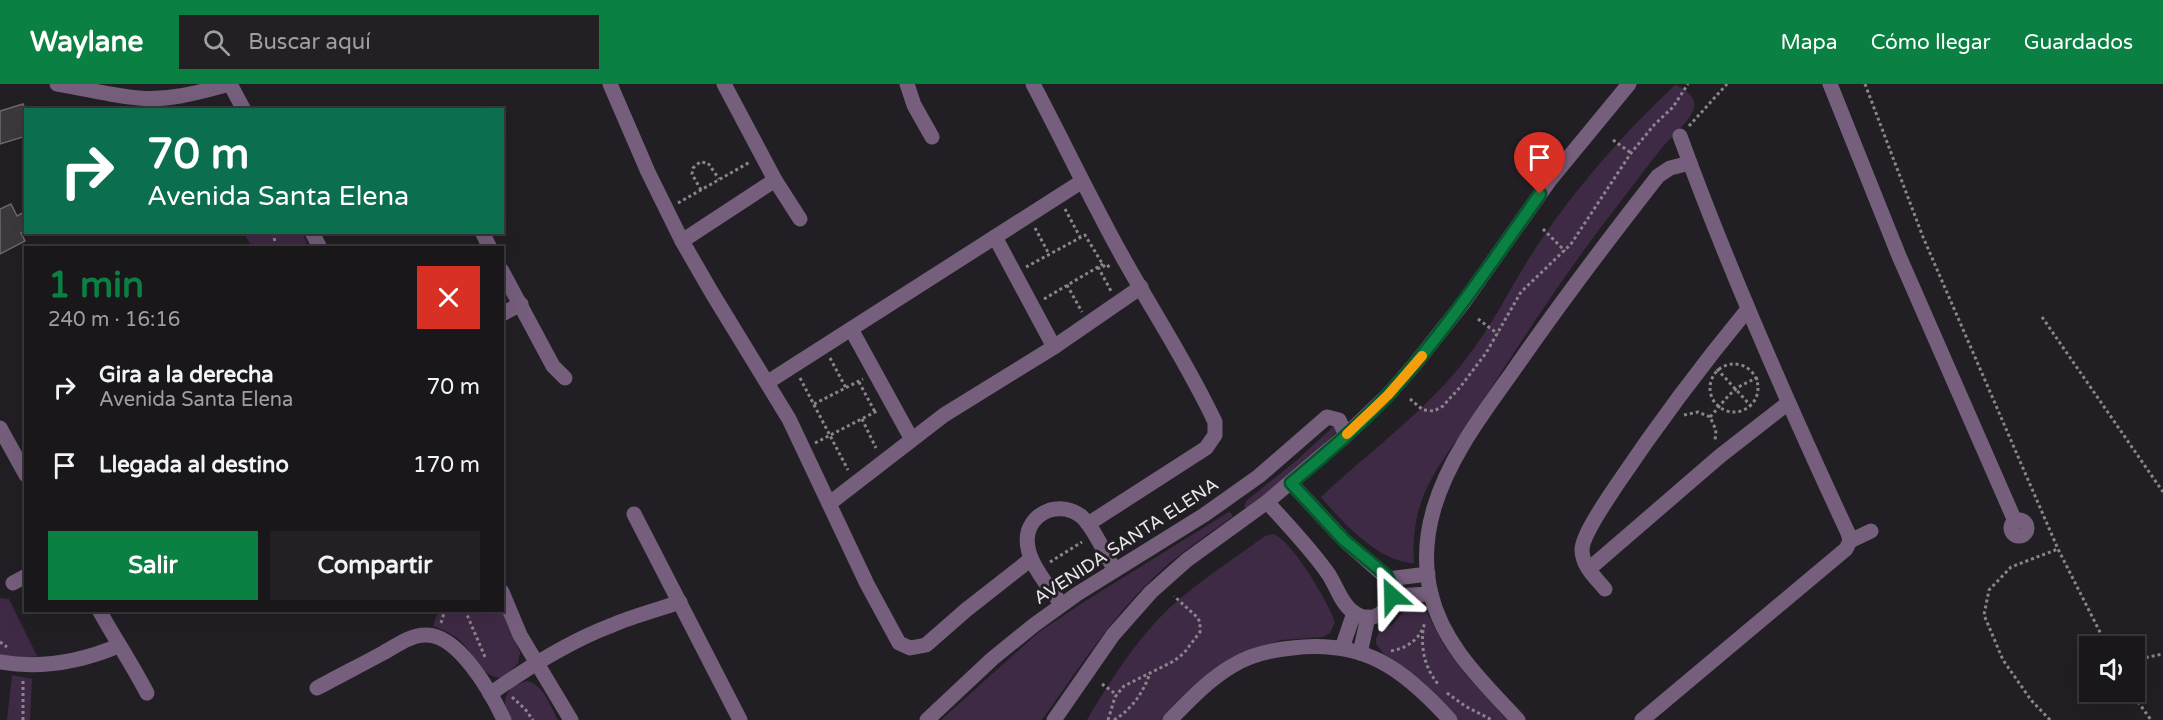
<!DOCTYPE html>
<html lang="es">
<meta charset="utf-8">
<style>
:root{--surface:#1a171b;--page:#232024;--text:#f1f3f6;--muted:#9f9fa3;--line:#38363a;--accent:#0b8043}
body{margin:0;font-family:"Varela Round",sans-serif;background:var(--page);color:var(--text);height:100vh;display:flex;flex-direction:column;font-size:22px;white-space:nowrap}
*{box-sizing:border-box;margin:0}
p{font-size:20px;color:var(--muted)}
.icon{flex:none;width:33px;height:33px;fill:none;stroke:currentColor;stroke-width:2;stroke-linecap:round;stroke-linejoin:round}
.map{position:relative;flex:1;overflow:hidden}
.sheet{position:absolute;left:24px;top:162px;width:480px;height:366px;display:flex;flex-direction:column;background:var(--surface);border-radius:0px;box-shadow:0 6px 24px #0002,0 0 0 2px var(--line)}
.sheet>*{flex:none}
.banner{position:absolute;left:24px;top:24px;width:480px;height:126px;border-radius:0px;box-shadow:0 6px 24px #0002,0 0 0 2px var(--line);background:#0b6e4f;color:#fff;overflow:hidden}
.controls{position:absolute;left:2079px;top:552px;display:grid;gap:12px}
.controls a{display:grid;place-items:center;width:66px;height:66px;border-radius:0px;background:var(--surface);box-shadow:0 6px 24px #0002,0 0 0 2px var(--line);font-size:30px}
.pin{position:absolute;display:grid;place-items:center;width:51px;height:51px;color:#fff;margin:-62px -26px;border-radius:50% 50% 50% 0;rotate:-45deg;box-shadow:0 0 6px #0007}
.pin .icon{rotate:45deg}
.me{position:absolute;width:66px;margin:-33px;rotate:335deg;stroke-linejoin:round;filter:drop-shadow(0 0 4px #0008)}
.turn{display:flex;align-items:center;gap:21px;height:126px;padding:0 24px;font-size:27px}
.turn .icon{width:78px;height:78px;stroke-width:2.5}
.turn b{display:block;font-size:42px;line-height:51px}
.round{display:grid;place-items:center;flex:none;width:63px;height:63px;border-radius:0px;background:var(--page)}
.summary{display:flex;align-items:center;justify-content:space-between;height:102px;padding:0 24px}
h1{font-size:36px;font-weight:700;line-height:45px;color:var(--accent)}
.action{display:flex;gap:12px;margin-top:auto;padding:12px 24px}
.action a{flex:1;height:69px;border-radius:0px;background:var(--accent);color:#fff;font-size:24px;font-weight:700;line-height:69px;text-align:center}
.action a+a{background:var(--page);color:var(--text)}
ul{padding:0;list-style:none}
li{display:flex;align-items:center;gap:18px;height:78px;padding:0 24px}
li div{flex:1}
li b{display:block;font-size:22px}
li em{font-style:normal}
header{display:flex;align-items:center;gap:36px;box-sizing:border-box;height:84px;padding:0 30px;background:var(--accent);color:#fff}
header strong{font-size:28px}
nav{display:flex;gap:33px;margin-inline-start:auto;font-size:21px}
.search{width:420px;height:54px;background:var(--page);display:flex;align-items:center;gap:15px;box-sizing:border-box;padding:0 21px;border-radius:0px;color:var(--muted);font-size:22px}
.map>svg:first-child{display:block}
.green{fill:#3f2a45}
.building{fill:#3c383d;stroke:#6d696f;stroke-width:1.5}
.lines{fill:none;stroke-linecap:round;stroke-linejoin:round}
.path{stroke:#89868a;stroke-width:3;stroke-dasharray:3 3;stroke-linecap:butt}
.minor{stroke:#765f7d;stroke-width:15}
.tertiary{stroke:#765f7d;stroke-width:15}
.route-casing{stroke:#07532c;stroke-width:15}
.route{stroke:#0b8043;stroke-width:10}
.slow{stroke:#f59e0b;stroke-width:10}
.labels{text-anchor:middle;stroke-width:6;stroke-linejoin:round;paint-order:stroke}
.street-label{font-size:18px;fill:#eae7eb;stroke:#221f24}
</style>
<header>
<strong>Waylane</strong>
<div class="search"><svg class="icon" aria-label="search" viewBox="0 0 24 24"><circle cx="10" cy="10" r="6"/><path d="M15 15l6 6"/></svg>Buscar aquí</div>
<nav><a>Mapa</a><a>Cómo llegar</a><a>Guardados</a></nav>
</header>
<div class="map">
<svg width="2163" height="636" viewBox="0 0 2163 636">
<rect width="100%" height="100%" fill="#221f24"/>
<g class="green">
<path d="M1675,1C1685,4 1699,15 1693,27C1687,40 1670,54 1661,65C1644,86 1628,108 1611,130C1564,191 1522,256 1480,321C1445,377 1409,407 1414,479C1380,479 1341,437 1321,413C1371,366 1428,326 1469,271C1496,236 1514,196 1539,159C1578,101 1624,49 1675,1Z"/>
<path d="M244,149H302L309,163H252Z"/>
<path d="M1334,342L1337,347L1306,377L1250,423H1244L1246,417L1297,376Z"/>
<path d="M1229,428L1232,430V433C1205,452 1177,471 1152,495C1109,537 1077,587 1042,636H941L1039,548L1087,516Z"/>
<path d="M1273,450C1291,455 1329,519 1335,538L1330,549L1323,553L1281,556L1245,568L1213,587L1162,636H1087C1112,594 1139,551 1176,518C1204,494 1235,474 1265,452Z"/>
<path d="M0,514L9,515L37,572L19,576L0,571Z"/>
<path d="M1413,522L1424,525L1427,529L1445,563L1467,592L1507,636H1458L1423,598L1383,569L1376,560V555L1380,546L1392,541L1406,525Z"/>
<path d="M503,524L520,569L518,579L503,594C480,593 476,573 462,558C453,550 444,546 433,542L438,527L502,526Z"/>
<path d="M12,591L32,595L30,636H7Z"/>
<path d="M527,597C544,601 550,622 558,636H510C500,617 505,603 527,597Z"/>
</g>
<g class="building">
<path d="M23,20L26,28V52L0,60V27Z"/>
<path d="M11,120L17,132L26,127V147L21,149L25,157L0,170V125Z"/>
</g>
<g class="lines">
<g class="path">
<path d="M1865,0L1923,153L2058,465L2107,562"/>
<path d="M1689,42L1727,0"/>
<path d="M1613,56L1631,69"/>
<path d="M701,106L692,90L693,84L700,78L708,79L719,95"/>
<path d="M678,119L750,78"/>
<path d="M1065,125L1080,153"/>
<path d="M1035,144L1049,170"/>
<path d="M1543,145L1565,167"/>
<path d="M274,148L275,164"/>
<path d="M1026,183L1085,151L1105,184L1112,180"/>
<path d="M1098,183L1111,207"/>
<path d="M1067,201L1082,228"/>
<path d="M1044,215L1103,180"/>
<path d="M2042,233L2163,408"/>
<path d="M1478,235L1498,250"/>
<path d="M830,274L846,304"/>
<circle cx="1734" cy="304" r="24"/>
<path d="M1717,285L1751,322"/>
<path d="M800,294L848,386"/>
<path d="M859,298L875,328"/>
<path d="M1410,315L1423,326L1434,327L1443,322L1461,302L1486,269L1521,208L1571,160L1631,69L1654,41L1673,23L1688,0"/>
<path d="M814,320L863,295"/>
<path d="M1684,331L1698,328L1710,333L1716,346L1715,357"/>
<path d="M1710,333C1728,313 1732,303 1758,294"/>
<path d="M862,335L876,364"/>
<path d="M815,359L879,326"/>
<path d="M1050,478L1082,458"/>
<path d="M465,526L485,573"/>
<path d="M441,539L445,526"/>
<path d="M1423,546C1421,566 1425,584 1438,600"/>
<path d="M0,558L7,563"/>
<path d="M1391,567C1407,564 1421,555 1425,538"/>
<path d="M2134,576L2163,570"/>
<path d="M1102,600L1117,611"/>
<path d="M2131,608L2151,636"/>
<path d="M1447,609L1465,622L1492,636"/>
<path d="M512,613L525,625L533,636"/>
<path d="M23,636V596"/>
<path d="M1108,636L1115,613L1124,602L1174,577L1184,569L1200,548V539L1198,534L1174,512"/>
<path d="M1114,636C1132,625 1143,609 1150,589"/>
<path d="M2050,636L2031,616L2003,576L1984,531L1989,506L2011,483L2058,465"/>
</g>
<g class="minor">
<path d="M57,0C84,4 111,12 139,14C170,17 200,8 230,0"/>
<path d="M230,0L244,26"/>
<path d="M610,0L648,88L682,157L712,209L789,335L867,500L899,559L910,564L926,561L966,526L1031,475"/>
<path d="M724,0L775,96L800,135"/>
<path d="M907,0L914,21L932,53"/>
<path d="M1033,0C1063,57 1090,114 1121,170C1152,226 1188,280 1215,338V351L1206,364L1088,440"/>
<path d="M1830,0L1899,172L2015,437"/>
<path d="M312,148L320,164"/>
<path d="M482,148L490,164"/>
<path d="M995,153L1054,263"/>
<path d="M682,157L775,96"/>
<path d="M502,187L553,282L565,294"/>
<path d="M502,230L521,220"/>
<path d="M851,245L911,354"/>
<path d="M768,298L1081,98"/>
<path d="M0,344L26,391"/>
<path d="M1346,351L1388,311L1415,280L1464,218L1550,96L1629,0"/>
<path d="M1267,418C1288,441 1309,463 1327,488C1336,500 1340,518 1352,527C1374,546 1400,520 1388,495L1344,456L1291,399"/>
<path d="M830,419L944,331L1054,263L1141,203"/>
<path d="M634,430L740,636"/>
<circle cx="2019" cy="444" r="8"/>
<path d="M1850,457L1871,447"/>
<path d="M1589,485L1720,372L1788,319"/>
<path d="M1388,495L1428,490"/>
<path d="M13,499L26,492"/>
<path d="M1605,505C1596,494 1582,482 1582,466C1582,451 1607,416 1616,402C1657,341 1701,282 1748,225"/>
<path d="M502,508L520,551L571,636"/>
<path d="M1392,512L1431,510"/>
<path d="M1061,520C1047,500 1018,469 1030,443C1034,435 1041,429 1050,426C1060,423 1072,425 1081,432C1094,443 1105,471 1115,486"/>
<path d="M99,526C115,555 132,580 147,609"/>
<path d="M1342,564L1354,529"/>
<path d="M1360,569L1368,533"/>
<path d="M0,578C41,585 80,578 118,562"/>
<path d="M317,604C339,592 361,581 383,569C396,562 410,551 425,551C458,549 492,610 504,636"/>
<path d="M490,610C527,584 568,558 610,542C633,532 657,526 680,518"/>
<path d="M1170,636C1189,617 1208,596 1232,582C1250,571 1271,566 1292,564C1364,555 1404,585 1450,636"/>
<path d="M1518,636C1483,598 1443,561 1431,510C1424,482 1426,451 1434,424C1449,374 1481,332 1511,290C1558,222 1607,157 1658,92L1670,84L1690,79"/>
<path d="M1642,636L1846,465L1850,457L1848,449C1787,318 1729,187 1680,52"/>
</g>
<path class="tertiary" d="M927,636L992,575L1034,541L1077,510L1204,431L1259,392L1327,333L1339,336L1346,351L1267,418L1187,476L1151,508L1113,551L1054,636"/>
</g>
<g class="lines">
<g class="route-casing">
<path id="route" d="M1392,512L1391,501L1386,491L1344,456L1291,399C1325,371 1359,342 1389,310C1445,248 1492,178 1540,110"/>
</g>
<use href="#route" class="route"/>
<path class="slow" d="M1347,350L1388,311L1422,272"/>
</g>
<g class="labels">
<g class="street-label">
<text transform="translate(1126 457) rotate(-33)" y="6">AVENIDA SANTA ELENA</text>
</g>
</g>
</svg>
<div class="controls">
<a><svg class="icon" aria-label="sound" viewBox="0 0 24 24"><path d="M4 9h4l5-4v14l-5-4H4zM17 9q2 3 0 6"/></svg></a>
</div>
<div class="pin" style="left:1540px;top:110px;background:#d93025"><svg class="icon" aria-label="arrive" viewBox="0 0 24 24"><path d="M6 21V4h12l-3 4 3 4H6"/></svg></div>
<svg class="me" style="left:1392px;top:512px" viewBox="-20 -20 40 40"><path d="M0-17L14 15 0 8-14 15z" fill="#0b8043" stroke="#fff" stroke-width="4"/></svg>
<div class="banner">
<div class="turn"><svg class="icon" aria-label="right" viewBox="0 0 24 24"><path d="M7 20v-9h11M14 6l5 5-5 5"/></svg><div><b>70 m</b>Avenida Santa Elena</div></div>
</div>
<section class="sheet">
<div class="summary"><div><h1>1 min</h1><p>240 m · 16:16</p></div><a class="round" style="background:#d93025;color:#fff"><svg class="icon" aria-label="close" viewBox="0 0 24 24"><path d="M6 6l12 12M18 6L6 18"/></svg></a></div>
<ul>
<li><svg class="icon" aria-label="right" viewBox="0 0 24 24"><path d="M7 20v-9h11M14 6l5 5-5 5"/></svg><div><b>Gira a la derecha</b><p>Avenida Santa Elena</p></div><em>70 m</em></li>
<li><svg class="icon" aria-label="arrive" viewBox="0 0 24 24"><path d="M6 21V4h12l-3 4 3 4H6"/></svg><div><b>Llegada al destino</b></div><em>170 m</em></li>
</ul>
<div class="action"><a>Salir</a><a>Compartir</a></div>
</section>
</div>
